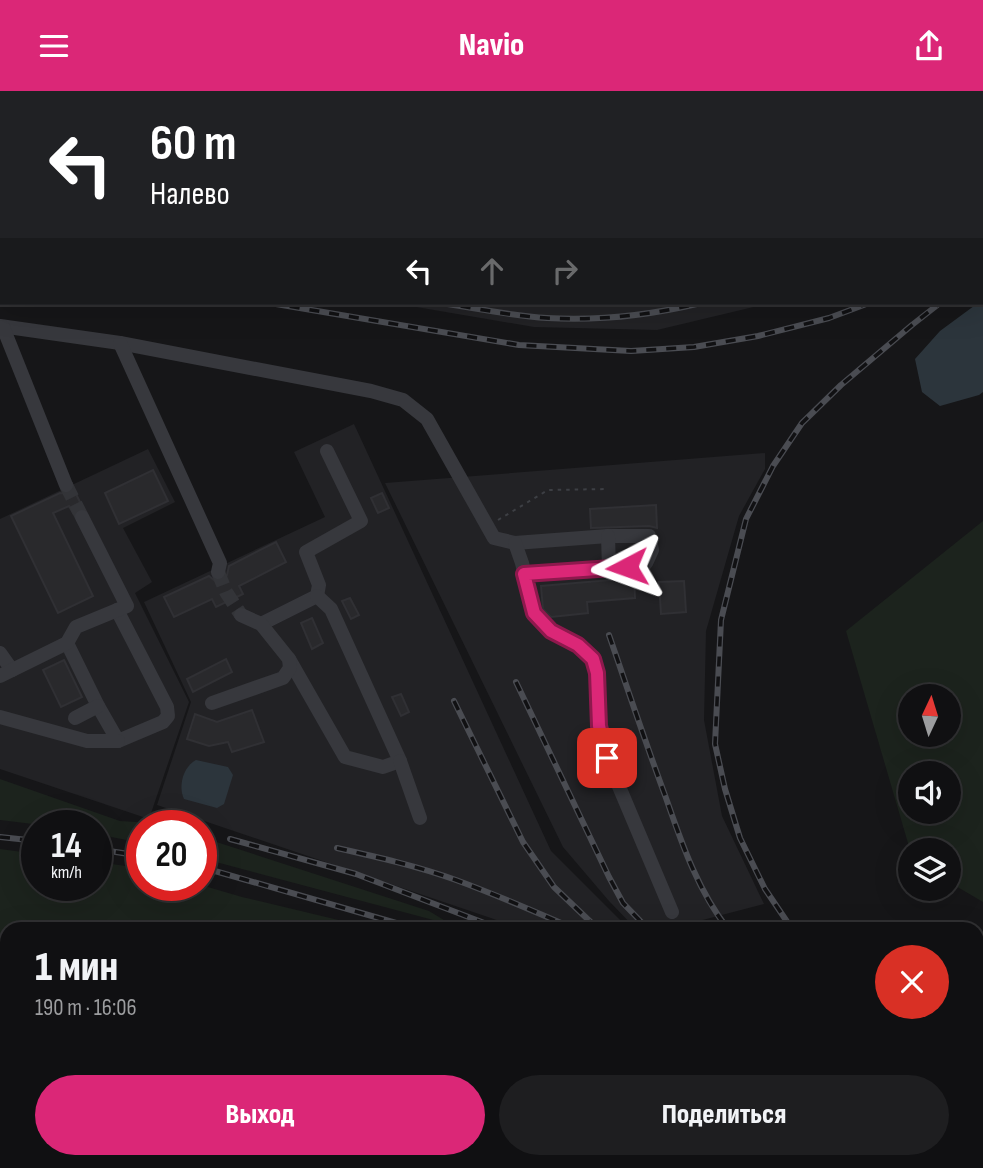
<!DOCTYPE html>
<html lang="ru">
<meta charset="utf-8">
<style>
:root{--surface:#101012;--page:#1e1e20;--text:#f1f3f6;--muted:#9c9d9f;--line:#303032;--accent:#db2777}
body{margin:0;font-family:"Sofia Sans Condensed",sans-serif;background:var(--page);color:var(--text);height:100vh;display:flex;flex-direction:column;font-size:26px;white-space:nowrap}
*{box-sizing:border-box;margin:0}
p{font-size:23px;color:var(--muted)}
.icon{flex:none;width:38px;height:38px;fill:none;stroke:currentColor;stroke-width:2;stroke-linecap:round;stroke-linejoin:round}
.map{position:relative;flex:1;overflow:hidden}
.details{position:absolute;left:0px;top:831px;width:984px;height:247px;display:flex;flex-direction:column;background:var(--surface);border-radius:21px 21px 0 0;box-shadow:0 7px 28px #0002,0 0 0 2px var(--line)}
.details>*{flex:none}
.hud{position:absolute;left:0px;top:0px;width:984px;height:214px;box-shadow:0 7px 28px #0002,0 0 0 2px var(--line);background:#202124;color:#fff;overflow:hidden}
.needle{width:46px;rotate:4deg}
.tools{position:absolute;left:898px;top:593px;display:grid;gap:14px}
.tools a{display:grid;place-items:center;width:63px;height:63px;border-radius:50%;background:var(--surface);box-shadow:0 7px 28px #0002,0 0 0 2px var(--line);font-size:35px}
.speed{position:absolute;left:21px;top:719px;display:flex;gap:14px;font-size:35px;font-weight:700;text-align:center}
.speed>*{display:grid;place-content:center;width:91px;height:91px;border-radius:50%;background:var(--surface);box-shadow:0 7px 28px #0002,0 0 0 2px var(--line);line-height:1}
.speed small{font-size:18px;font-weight:400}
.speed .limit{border:10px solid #d22;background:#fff;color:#111}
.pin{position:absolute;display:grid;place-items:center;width:60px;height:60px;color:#fff;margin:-30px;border-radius:14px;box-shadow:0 4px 10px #0006}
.me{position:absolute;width:77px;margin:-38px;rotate:266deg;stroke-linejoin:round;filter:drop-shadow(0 0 5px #0008)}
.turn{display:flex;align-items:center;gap:24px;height:147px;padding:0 35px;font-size:32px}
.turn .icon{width:91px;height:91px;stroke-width:2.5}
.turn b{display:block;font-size:49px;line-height:60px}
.lanes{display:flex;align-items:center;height:66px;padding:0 35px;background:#0003;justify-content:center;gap:35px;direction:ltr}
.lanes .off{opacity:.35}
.round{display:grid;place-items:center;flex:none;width:74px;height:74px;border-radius:37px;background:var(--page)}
.overview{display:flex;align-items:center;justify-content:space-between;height:119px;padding:0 35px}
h1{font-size:42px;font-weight:800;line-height:52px}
.button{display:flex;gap:14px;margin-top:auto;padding:14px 35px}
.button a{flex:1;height:80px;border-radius:42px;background:var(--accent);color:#fff;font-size:28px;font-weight:800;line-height:80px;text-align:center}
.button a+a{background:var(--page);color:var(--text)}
header{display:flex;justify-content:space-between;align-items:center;height:91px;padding:0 35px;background:var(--accent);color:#fff;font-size:32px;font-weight:800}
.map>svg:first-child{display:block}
.built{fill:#222225}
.green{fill:#1c231d;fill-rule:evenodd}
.water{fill:#2c353c}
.building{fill:#29292c;stroke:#303034;stroke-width:2}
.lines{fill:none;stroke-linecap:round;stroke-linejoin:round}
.minor-tunnel{stroke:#333438;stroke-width:14;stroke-dasharray:14 7;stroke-linecap:butt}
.path{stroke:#3d3f44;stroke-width:2;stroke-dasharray:3.5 5;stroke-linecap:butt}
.minor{stroke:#37383d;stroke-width:14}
.rail-casing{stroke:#4a4c52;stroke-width:6}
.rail{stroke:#111113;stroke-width:3.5;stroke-dasharray:10;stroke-linecap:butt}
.route-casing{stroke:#8e194d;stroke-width:18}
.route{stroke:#db2777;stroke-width:12}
</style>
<header><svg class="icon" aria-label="menu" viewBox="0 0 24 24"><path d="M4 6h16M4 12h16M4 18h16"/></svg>Navio<svg class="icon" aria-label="share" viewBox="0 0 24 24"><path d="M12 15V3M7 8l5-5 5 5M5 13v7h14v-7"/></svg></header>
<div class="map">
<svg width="983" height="1077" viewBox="0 0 983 1077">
<rect width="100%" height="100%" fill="#161618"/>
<g class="built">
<path d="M393,212H770L657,239L534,236Z"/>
<path d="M354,333L551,760L629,838H523L157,714L191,611L144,511L325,426L294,361Z"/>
<path d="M148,358L175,411L123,437L152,491L135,502L189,611L149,728L0,678V428Z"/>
<path d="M765,362V378L739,425L706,540L704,629L722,725L764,813L668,838H636L609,810L563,756L385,392Z"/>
<path d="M0,876L7,878V1020L0,1018Z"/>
<path d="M349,1071H570L567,1077H369Z"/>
</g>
<g class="green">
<path d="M574,0H983V55H982V2H579Z"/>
<path d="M983,430V811L949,791L948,760L910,759L846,540ZM910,606H948V644H910ZM910,682H948V721H910Z"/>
<path d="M0,688L120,730L169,733L175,735H142V752L96,743V735H49L0,729Z"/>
<path d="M201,746L429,820L452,834L201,767Z"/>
<path d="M0,758L37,763V794H96V771L142,777V794H201L242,806L376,838H325L288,829L284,838H7V848L0,844Z"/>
</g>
<g class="water">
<path d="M0,0H504L508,2H2V40L0,39Z"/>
<path d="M983,208V301L979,304L940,315L922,301L915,268L940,240L978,212H982Z"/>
<path d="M196,669L228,676L233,684L224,713L217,717L184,708C178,695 183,676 196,669Z"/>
</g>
<g class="building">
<path d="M153,379L168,410L119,433L105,402Z"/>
<path d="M74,399L83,417L77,418L73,422L69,415L53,422L93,505L58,522L11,425L60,402L69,403Z"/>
<path d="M382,402L389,417L378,422L371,407Z"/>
<path d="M656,414L657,437L649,435L591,437L590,418Z"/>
<path d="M276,451L286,471L239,495L243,503L216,516L212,508L174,526L164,506L209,485L215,490H222L227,484L229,475Z"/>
<path d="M634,487L635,507L587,511L588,522L551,526L543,518L541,495Z"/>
<path d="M684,490L686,521L661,523L659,491Z"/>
<path d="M350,507L359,524L351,528L342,510Z"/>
<path d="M312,527L323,552L312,558L301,532Z"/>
<path d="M226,568L232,581L193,601L187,588Z"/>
<path d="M64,569L82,606L61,616L43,579Z"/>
<path d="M401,603L409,621L401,625L392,606Z"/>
<path d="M252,619L264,651L232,661L228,651L209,655L187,648L195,623L217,631Z"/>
</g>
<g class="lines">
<g class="minor-tunnel">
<path d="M66,394L82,426"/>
<path d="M218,481L226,501L241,524"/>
</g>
<g class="path">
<path d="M982,87L983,86"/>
<path d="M982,98L983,102"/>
<path d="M498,429L548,399L608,398"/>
<path d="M609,1077L610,1071"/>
<path d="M759,1077L761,1071"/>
</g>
<g class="minor">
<path d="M0,235L120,252L371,300L403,309L427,328L494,447L515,452L608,445H649L652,459L646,472L627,476L525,483"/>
<path d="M3,236L66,394"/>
<path d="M120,252L220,472L218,481"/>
<path d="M608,445L609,477"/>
<path d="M515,452L522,472L534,522L551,540L578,554L593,568L597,582L599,635L607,667L672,821"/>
<path d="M261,533L317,505L319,494L306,461L361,430L327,360"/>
<path d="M67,552L98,615L118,650L163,631L168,625L167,616L117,519"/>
<path d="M0,562L12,579"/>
<path d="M289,568L345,666L383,676L400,670L331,518L317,505"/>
<path d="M0,585L67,552L76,536L127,515L82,426"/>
<path d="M212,612L283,587L290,577L289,568L261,533L241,524"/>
<path d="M0,626L87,650H118"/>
<path d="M75,627L98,615"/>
<path d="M400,670L420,727"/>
<path d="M0,957L7,959"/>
<path d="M0,1019H7"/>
<path d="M220,1071L241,1077"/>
<path d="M393,1071L413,1077"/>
<path d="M291,1077V1074C306,1070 319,1073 334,1077"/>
<path d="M532,1077V1071"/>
</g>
<g class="rail-casing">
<g id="rail">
<path d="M982,105L983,104"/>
<path d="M0,109H2"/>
<path d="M982,118H983"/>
<path d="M0,139H2"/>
<path d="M982,154L983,153"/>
<path d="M0,166L2,167"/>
<path d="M982,180L983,179"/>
<path d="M270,212L519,254L631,260L694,256L758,245L829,227L869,212"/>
<path d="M441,212C476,217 511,225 547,227C599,230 651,224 701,212"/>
<path d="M609,544C628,599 646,653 666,707C682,753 698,800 728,838"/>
<path d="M516,591L609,786L623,812L648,838"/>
<path d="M454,610L523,751L554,796L598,838"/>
<path d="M0,746L37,750"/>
<path d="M230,748L356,783L500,838"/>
<path d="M337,757C377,766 417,775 456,789C497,804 536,821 575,838"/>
<path d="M96,758L142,765"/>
<path d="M201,776L417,838"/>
<path d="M792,838L765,798L740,747L725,698L715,653L721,529L746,428L773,375L802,332L841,294L912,234L940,212"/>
<path d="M976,987L983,990"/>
<path d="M976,1000L983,1002"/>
<path d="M885,1071L905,1077"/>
</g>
</g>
<use href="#rail" class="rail"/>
</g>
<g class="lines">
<g class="route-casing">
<path id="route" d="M607,667L599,635L597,582L593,568L578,554L551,540L534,522L524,483L627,476"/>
</g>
<use href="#route" class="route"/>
</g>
</svg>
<div class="tools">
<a><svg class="needle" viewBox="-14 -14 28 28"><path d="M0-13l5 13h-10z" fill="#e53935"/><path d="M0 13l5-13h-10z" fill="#9c9d9f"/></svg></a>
<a><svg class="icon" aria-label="sound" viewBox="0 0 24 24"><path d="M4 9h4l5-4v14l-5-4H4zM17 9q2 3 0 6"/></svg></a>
<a><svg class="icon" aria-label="layers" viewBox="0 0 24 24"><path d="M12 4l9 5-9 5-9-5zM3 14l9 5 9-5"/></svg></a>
</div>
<div class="speed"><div>14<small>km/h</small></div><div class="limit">20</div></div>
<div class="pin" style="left:607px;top:667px;background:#d93025"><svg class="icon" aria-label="arrive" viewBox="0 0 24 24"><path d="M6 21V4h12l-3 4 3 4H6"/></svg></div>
<svg class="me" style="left:627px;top:476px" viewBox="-20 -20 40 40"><path d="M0-17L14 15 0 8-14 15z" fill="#db2777" stroke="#fff" stroke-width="4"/></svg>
<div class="hud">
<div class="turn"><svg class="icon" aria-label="left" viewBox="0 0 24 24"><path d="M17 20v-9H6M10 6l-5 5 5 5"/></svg><div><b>60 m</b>Налево</div></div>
<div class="lanes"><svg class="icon" aria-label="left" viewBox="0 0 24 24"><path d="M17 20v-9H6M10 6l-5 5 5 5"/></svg><svg class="icon off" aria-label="ahead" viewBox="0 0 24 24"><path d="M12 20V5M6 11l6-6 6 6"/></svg><svg class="icon off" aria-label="right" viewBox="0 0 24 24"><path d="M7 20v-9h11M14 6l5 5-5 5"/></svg></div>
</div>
<section class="details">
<div class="overview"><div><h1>1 мин</h1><p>190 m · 16:06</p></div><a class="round" style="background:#d93025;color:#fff"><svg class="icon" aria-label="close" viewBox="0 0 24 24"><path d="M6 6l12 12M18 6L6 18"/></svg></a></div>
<div class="button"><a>Выход</a><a>Поделиться</a></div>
</section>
</div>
